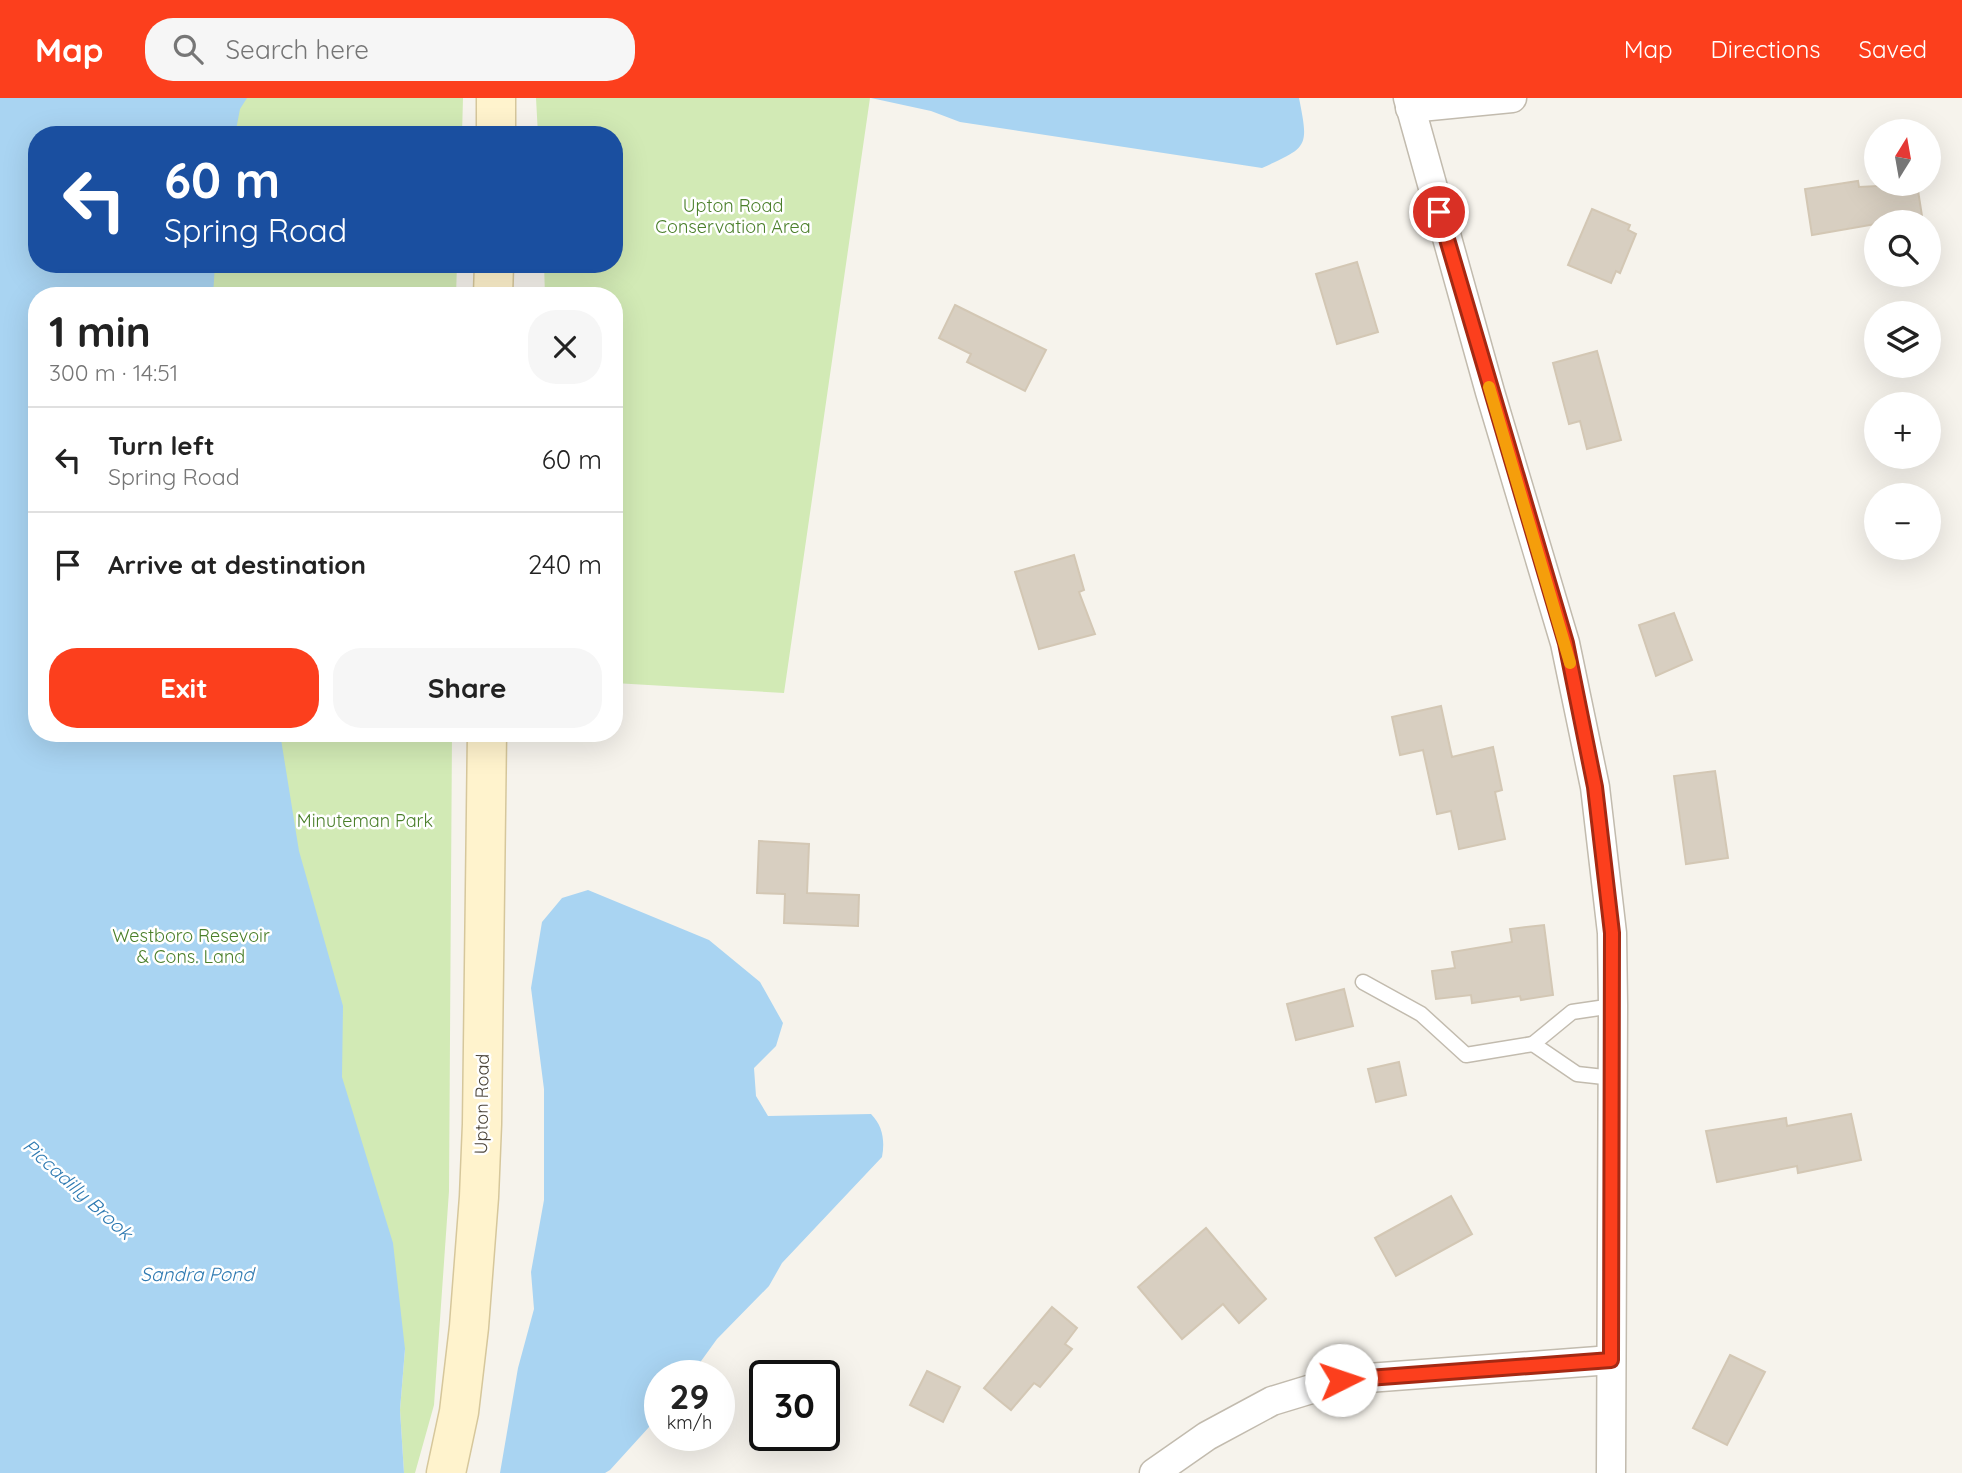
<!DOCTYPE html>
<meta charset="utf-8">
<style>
:root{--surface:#fff;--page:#f6f6f6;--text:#222;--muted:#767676;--line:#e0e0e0;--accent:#fc3f1d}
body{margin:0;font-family:Quicksand,sans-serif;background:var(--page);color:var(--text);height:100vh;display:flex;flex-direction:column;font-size:26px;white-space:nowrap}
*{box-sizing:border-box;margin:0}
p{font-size:23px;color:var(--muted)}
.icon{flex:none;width:38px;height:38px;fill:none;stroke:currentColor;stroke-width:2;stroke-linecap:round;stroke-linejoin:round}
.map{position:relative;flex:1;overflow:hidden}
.side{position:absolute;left:28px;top:189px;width:595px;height:455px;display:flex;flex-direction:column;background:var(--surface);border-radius:28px;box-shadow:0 7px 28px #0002}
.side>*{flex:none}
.top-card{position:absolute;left:28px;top:28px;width:595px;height:147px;border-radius:28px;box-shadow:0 7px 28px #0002;background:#1a4fa0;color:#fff;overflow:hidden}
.needle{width:46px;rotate:11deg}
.buttons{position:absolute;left:1864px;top:21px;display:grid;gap:14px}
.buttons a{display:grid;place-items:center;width:77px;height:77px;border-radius:50%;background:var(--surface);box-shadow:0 7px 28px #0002;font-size:35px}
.speed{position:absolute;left:644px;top:1262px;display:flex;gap:14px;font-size:35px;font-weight:700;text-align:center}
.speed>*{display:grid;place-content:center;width:91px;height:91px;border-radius:50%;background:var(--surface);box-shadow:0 7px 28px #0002;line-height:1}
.speed small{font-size:18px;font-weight:400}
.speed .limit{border:4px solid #111;border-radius:10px;background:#fff;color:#111}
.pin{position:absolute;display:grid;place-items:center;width:60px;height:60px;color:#fff;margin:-30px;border:4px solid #fff;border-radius:50%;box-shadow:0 2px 7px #0007}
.me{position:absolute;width:77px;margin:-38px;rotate:86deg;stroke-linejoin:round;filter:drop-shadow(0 0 5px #0008)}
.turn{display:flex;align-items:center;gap:24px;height:147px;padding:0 21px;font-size:32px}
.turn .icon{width:91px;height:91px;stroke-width:2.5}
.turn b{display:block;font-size:49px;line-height:60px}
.round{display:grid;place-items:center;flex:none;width:74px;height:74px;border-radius:28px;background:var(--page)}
.overview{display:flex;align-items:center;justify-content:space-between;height:119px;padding:0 21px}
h1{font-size:42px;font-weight:800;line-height:52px}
.cta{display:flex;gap:14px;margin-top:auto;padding:14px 21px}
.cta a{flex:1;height:80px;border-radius:28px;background:var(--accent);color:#fff;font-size:28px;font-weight:800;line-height:80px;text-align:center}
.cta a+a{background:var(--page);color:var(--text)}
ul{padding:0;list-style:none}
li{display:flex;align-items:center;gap:21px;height:105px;padding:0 21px;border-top:2px solid var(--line)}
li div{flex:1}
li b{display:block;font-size:26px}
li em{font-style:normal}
header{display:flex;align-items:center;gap:42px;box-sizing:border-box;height:98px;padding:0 35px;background:var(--accent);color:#fff}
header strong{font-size:33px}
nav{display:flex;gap:38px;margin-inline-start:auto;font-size:24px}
.search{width:490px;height:63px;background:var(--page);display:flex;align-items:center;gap:18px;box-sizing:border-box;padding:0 24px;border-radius:28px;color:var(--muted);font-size:26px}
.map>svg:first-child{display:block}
.green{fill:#d2eab5}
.water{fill:#a9d4f2}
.building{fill:#d8cfc1;stroke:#d3c7b4;stroke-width:2}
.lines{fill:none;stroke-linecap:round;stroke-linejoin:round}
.service-casing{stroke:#c2bbae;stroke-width:17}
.minor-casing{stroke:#c2bbae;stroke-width:31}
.secondary-casing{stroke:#d6c79b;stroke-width:41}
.service{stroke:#fff;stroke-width:14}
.minor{stroke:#fff;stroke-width:28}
.secondary{stroke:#fff3cd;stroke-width:38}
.route-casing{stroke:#a42913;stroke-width:18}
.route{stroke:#fc3f1d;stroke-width:12}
.slow{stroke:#f59e0b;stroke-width:12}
.labels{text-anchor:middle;stroke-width:5;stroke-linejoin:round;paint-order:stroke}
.park-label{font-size:18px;fill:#4a7f2a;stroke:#fff}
.street-label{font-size:18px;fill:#4b4439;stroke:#fff}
.water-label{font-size:19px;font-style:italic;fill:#2e7ab2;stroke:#fff}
</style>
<header>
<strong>Map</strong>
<div class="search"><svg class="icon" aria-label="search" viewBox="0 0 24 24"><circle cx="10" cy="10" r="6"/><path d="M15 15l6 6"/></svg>Search here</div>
<nav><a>Map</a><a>Directions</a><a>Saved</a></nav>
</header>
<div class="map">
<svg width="1962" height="1375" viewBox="0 0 1962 1375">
<rect width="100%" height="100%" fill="#f6f3ec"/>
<g class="green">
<path d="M0,0H463L462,37H37V166H457L456,198H37V635H452L449,1093L434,1307L415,1375H404L400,1312L405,1251L0,1375Z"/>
<path d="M536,0H870L784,595L614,585V198H545L544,166H614V37H538Z"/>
</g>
<g class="water">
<path d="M0,0H247L240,11L235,37H37V166H215L213,198H37V635H280L299,753L343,908L342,979L393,1145L405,1251L400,1312L404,1375H0Z"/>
<path d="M871,0H1299C1309,50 1308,49 1262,70L960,24L931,13Z"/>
<path d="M588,792L709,842L760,884L783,925L776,948L754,970L756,998L768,1018L871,1016C883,1028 885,1043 882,1059L782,1165L769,1188L717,1241L691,1277L660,1278V1317L610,1372L605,1375H500L518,1270L534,1211L531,1174L544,1102V991L531,890L542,824L562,800Z"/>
</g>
<g class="building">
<path d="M1858,83L1859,89L1917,86L1922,118L1812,137L1805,91Z"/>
<path d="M1592,111L1630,127L1628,132L1636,136L1620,175L1616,173L1611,185L1568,167Z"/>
<path d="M1357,164L1378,234L1337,246L1316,176Z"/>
<path d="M955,207L1046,252L1025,293L967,264L971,256L939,240Z"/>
<path d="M1597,253L1621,342L1587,351L1580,323L1569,326L1553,265Z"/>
<path d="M1074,457L1084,492L1079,494L1095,536L1039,551L1015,474Z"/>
<path d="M1674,515L1692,562L1656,578L1639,527Z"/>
<path d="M1441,608L1452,659L1493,649L1502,692L1495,694L1505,741L1459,751L1451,713L1437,716L1423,652L1400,657L1392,619Z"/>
<path d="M1715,673L1728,760L1686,766L1674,678Z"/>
<path d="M759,743L809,746L807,795L859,797L858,828L784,825L785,796L757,795Z"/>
<path d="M1544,827L1553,897L1521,902L1520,898L1472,905L1471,897L1436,901L1432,873L1455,870L1452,854L1512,844L1510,831Z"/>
<path d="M1344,891L1353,928L1296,942L1287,906Z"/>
<path d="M1399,964L1406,997L1376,1004L1368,971Z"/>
<path d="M1851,1016L1861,1062L1798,1075L1797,1068L1717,1084L1706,1033L1786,1020L1787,1028Z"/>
<path d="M1451,1098L1472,1136L1396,1178L1375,1140Z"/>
<path d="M1206,1130L1266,1201L1239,1225L1223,1206L1182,1241L1138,1189Z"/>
<path d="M1052,1209L1077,1230L1065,1246L1072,1251L1040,1289L1034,1285L1011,1312L984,1290Z"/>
<path d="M1730,1257L1765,1274L1727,1347L1693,1330Z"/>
<path d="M927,1273L960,1289L943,1324L910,1307Z"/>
</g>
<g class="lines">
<g class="service-casing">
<g id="service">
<path d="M1363,884L1421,916L1466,957L1533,946"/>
<path d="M1613,980L1577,976L1533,946L1572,914L1613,908"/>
</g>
</g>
<g class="minor-casing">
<g id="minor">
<path d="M1408,0L1490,294L1565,545L1595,689L1612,835L1613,908L1611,1375"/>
<path d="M1410,10L1512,0"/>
<path d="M1154,1375L1207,1338L1272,1303L1341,1282L1611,1262"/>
</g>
</g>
<g class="secondary-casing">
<g id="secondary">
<path d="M496,37V0"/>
<path d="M493,198L494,166"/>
<path d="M446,1375L459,1314L469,1229L479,1099L482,1026L487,635"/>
</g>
</g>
<use href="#service" class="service"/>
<use href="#minor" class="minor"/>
<use href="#secondary" class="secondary"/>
</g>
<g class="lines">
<g class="route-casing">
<path id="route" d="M1341,1282L1611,1262L1612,835L1595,689L1566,545L1439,114"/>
</g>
<use href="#route" class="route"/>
<path class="slow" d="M1489,289L1570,565"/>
</g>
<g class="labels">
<g class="park-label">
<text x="733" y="114">Upton Road<tspan x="733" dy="21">Conservation Area</tspan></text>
<text x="365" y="729">Minuteman Park</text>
<text x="191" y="844">Westboro Resevoir<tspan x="191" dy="21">&amp; Cons. Land</tspan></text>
</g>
<g class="street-label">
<text transform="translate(482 1006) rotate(-89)" y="6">Upton Road</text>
</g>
<g class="water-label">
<text transform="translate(78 1091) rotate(42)" y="7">Piccadilly Brook</text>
<text x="197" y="1183">Sandra Pond</text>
</g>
</g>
</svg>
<div class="buttons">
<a><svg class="needle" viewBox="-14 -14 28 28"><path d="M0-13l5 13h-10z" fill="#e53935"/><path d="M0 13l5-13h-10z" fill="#767676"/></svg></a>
<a><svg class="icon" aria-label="search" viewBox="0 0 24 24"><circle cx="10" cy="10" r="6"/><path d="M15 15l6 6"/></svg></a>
<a><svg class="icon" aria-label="layers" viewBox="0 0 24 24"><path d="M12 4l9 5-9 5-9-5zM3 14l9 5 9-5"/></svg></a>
<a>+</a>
<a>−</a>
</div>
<div class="speed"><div>29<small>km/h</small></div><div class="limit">30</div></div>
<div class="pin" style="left:1439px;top:114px;background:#d93025"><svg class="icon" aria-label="arrive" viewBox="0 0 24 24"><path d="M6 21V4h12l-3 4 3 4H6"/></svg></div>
<svg class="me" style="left:1341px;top:1282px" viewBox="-20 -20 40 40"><circle r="19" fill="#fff"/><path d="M0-13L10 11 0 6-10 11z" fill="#fc3f1d"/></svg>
<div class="top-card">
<div class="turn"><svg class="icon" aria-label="left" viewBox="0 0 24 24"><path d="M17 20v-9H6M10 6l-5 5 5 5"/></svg><div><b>60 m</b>Spring Road</div></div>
</div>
<section class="side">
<div class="overview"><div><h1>1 min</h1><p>300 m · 14:51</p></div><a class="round"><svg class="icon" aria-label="close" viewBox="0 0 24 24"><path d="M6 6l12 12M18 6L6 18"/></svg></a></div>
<ul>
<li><svg class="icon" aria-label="left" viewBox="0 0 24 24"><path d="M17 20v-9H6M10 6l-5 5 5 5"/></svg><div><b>Turn left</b><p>Spring Road</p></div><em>60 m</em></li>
<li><svg class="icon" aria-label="arrive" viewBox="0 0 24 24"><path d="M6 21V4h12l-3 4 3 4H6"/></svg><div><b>Arrive at destination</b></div><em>240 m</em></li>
</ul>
<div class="cta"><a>Exit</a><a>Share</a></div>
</section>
</div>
